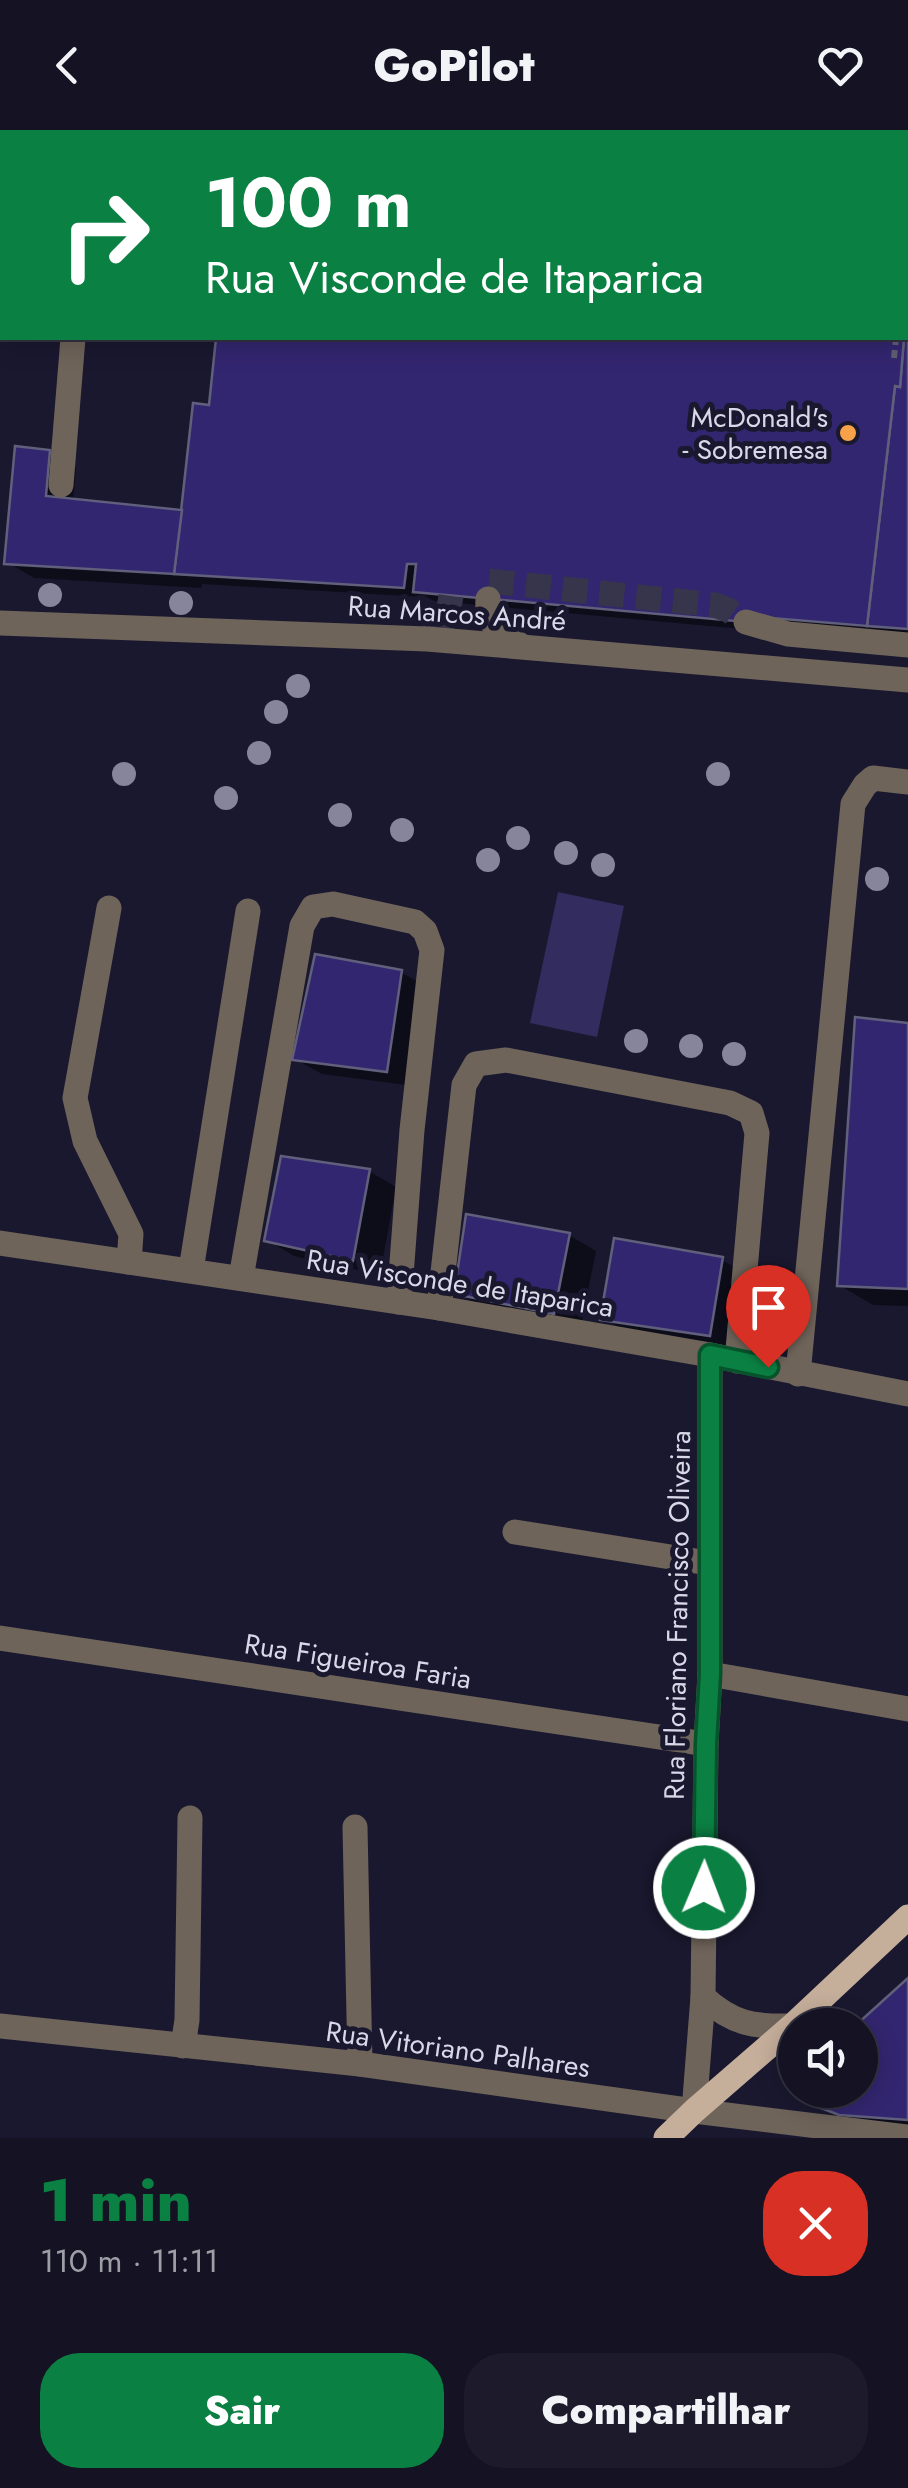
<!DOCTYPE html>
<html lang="pt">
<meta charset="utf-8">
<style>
:root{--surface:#141223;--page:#1d1b2b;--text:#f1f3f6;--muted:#9d9ea6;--line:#333241;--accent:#0b8043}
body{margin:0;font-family:Jost,sans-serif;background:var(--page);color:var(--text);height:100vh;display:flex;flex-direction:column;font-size:38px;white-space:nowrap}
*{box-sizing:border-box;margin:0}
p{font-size:32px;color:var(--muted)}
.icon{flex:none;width:55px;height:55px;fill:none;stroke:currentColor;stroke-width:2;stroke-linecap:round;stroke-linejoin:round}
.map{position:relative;height:2008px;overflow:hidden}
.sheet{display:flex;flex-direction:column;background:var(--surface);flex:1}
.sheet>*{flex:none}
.guide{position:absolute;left:0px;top:0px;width:910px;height:210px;box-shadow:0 5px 25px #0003,0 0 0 2px var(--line);background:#0b8043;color:#fff;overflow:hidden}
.tools{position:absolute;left:778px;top:1878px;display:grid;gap:20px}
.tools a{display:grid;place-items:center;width:100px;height:100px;border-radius:50%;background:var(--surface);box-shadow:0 5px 25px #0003,0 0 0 2px var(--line);font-size:50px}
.pin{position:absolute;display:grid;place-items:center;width:85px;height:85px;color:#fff;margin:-102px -42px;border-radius:50% 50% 50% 0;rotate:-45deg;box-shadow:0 0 10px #0007}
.pin .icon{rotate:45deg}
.me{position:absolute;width:110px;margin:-55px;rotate:1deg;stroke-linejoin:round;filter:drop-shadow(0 0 8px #0008)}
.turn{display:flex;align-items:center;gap:35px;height:210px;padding:0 40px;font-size:45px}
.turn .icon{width:130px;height:130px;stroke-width:2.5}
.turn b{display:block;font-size:70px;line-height:85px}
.round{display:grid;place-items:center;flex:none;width:105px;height:105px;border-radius:40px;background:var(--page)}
.summary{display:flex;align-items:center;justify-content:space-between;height:170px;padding:0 40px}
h1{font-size:60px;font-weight:800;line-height:75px;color:var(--accent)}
.cta{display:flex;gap:20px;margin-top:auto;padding:20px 40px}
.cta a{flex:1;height:115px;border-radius:40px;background:var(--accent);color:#fff;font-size:40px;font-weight:800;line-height:115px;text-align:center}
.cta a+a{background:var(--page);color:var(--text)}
header{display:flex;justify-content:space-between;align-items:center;height:130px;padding:0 40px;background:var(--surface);font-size:45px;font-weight:800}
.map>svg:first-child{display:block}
.green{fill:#322c5f}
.shadow{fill:#0007}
.building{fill:#332670;stroke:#605f7c;stroke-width:2.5}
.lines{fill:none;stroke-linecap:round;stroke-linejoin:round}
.minor-tunnel{stroke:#36354b;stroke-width:25;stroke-dasharray:25 12;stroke-linecap:butt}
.path{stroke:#605f73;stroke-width:6;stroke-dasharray:8 5;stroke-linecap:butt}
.minor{stroke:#6f645a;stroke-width:25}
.major{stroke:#c5ae9a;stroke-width:25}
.tree{fill:#86859c}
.route-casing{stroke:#07532c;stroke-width:25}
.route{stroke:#0b8043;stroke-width:18}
.poi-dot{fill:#f7a248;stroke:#1a182f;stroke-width:4}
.labels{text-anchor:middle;stroke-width:10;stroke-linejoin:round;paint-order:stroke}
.poi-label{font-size:28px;fill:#d8d8e8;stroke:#1a182f;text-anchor:end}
.street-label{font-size:28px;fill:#d8d8e8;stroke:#1a182f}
</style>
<header><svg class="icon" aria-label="back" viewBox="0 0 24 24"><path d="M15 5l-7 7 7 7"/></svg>GoPilot<svg class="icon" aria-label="heart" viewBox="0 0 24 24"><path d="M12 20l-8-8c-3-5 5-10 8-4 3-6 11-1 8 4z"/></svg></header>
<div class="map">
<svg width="908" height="2008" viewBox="0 0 908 2008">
<rect width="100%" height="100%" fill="#1a182f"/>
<path class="green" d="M558,762L624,776L597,907L530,893Z"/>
<g class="shadow">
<path d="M215,0H908V506L764,501L434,471L423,465L422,467L202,454L201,458L34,448L7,432L49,322L76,338L73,371L184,382L212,277L218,208H908V2H215Z"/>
<path d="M401,842L428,858L414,956L322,944L295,929Z"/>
<path d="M908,895V1176L873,1175L839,1155Z"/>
<path d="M369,1041L396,1057L380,1145L294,1126L267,1110Z"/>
<path d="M569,1105L596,1121L581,1197L484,1178L457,1163Z"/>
<path d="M722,1130L749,1145L736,1220L630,1204L603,1188Z"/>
<path d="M908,1851V2002L838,1987L810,1971L808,1960H860V1895Z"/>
</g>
<g class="building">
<path d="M213,0H908V161V2H213Z"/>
<path d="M908,154V499L867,496L895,256L900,257L904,208H908Z"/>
<path d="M216,208H904L900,257L895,256L867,496L746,486V492L413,462L416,434H407L404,458L174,444L193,273L209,275Z"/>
<path d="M15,316L50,320L46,366L182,380L174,444L4,434Z"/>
<path d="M315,824L402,840L387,942L292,930Z"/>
<path d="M855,887L908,893V1159L837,1156Z"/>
<path d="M281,1026L370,1039L353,1131L264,1111Z"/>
<path d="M466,1084L570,1103L554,1184L454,1164Z"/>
<path d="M614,1108L723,1127L710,1206L600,1190Z"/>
<path d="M908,1848V1990L839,1985L808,1973L806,1960H860V1895H856Z"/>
</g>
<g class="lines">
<g class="minor-tunnel">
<path d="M489,451L715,475L728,480L746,492"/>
<path d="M427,509C444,496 448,487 451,466"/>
</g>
<path class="path" d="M894,228L896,208"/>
<g class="minor">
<path d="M124,2L127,0"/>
<path d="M0,98H2"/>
<path d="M61,355L73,208"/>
<path d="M488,469C486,495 498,502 520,515"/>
<path d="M746,492L788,504L908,515"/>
<path d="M0,493L427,509L908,550"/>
<path d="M109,778L75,968L85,1011L131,1104L129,1132"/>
<path d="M0,1113L439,1178L710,1225L908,1264"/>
<path d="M191,1140L248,781"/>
<path d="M241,1148L302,796L313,777L333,774L415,792L425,801L432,820L412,1000L399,1172"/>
<path d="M439,1178L464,955L476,934L506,930L730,973L751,983L757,1003L737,1231"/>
<path d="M798,1244L853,674L865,655L873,648L908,652"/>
<path d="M515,1402L708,1433"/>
<path d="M0,1508L706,1614"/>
<path d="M710,1544L908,1579"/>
<path d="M355,1697L360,1934"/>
<path d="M703,1867C733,1894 753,1897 792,1896"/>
<path d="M0,1896L360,1934L694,1981L908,2007"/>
<path d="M183,1916L187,1890L190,1688"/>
<path d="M694,1981L703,1867L706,1614L710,1544V1225"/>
</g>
<path class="major" d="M666,2008L694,1981L792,1896L908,1787"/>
</g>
<g class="tree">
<circle cx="50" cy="465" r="12"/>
<circle cx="181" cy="473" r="12"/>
<circle cx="298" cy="556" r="12"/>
<circle cx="276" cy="582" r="12"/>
<circle cx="259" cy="623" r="12"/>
<circle cx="124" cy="644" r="12"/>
<circle cx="718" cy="644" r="12"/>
<circle cx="226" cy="668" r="12"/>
<circle cx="340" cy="685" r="12"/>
<circle cx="402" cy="700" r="12"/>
<circle cx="518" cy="708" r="12"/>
<circle cx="566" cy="723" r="12"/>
<circle cx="488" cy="730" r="12"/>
<circle cx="603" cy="735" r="12"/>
<circle cx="877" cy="749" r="12"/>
<circle cx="636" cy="911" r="12"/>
<circle cx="691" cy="916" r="12"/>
<circle cx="734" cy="924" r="12"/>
</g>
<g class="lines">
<g class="route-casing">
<path id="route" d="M704,1758L706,1614L710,1544V1225L768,1237"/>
</g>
<use href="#route" class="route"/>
</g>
<circle class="poi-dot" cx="848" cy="303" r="10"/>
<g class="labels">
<g class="poi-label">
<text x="828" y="297">McDonald's<tspan x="828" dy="32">- Sobremesa</tspan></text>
</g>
<g class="street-label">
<text transform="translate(457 483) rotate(4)" y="10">Rua Marcos André</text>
<text transform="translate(460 1153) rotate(9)" y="10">Rua Visconde de Itaparica</text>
<text transform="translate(677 1485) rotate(-89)" y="10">Rua Floriano Francisco Oliveira</text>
<text transform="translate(358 1531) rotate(9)" y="10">Rua Figueiroa Faria</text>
<text transform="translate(458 1919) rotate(8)" y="10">Rua Vitoriano Palhares</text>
</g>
</g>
</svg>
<div class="tools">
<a><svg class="icon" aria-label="sound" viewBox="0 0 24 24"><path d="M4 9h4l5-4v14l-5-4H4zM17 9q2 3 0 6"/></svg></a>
</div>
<div class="pin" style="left:768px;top:1237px;background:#d93025"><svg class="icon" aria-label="arrive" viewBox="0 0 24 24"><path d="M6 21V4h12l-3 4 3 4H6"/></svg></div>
<svg class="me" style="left:704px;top:1758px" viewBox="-20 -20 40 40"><circle r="17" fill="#0b8043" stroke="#fff" stroke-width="3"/><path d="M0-11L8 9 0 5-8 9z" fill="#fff"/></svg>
<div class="guide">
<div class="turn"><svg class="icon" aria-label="right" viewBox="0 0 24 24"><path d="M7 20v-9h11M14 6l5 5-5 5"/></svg><div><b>100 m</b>Rua Visconde de Itaparica</div></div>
</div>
</div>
<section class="sheet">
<div class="summary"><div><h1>1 min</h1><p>110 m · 11:11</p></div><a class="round" style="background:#d93025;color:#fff"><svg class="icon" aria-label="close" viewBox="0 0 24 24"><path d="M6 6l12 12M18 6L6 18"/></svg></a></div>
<div class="cta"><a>Sair</a><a>Compartilhar</a></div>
</section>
